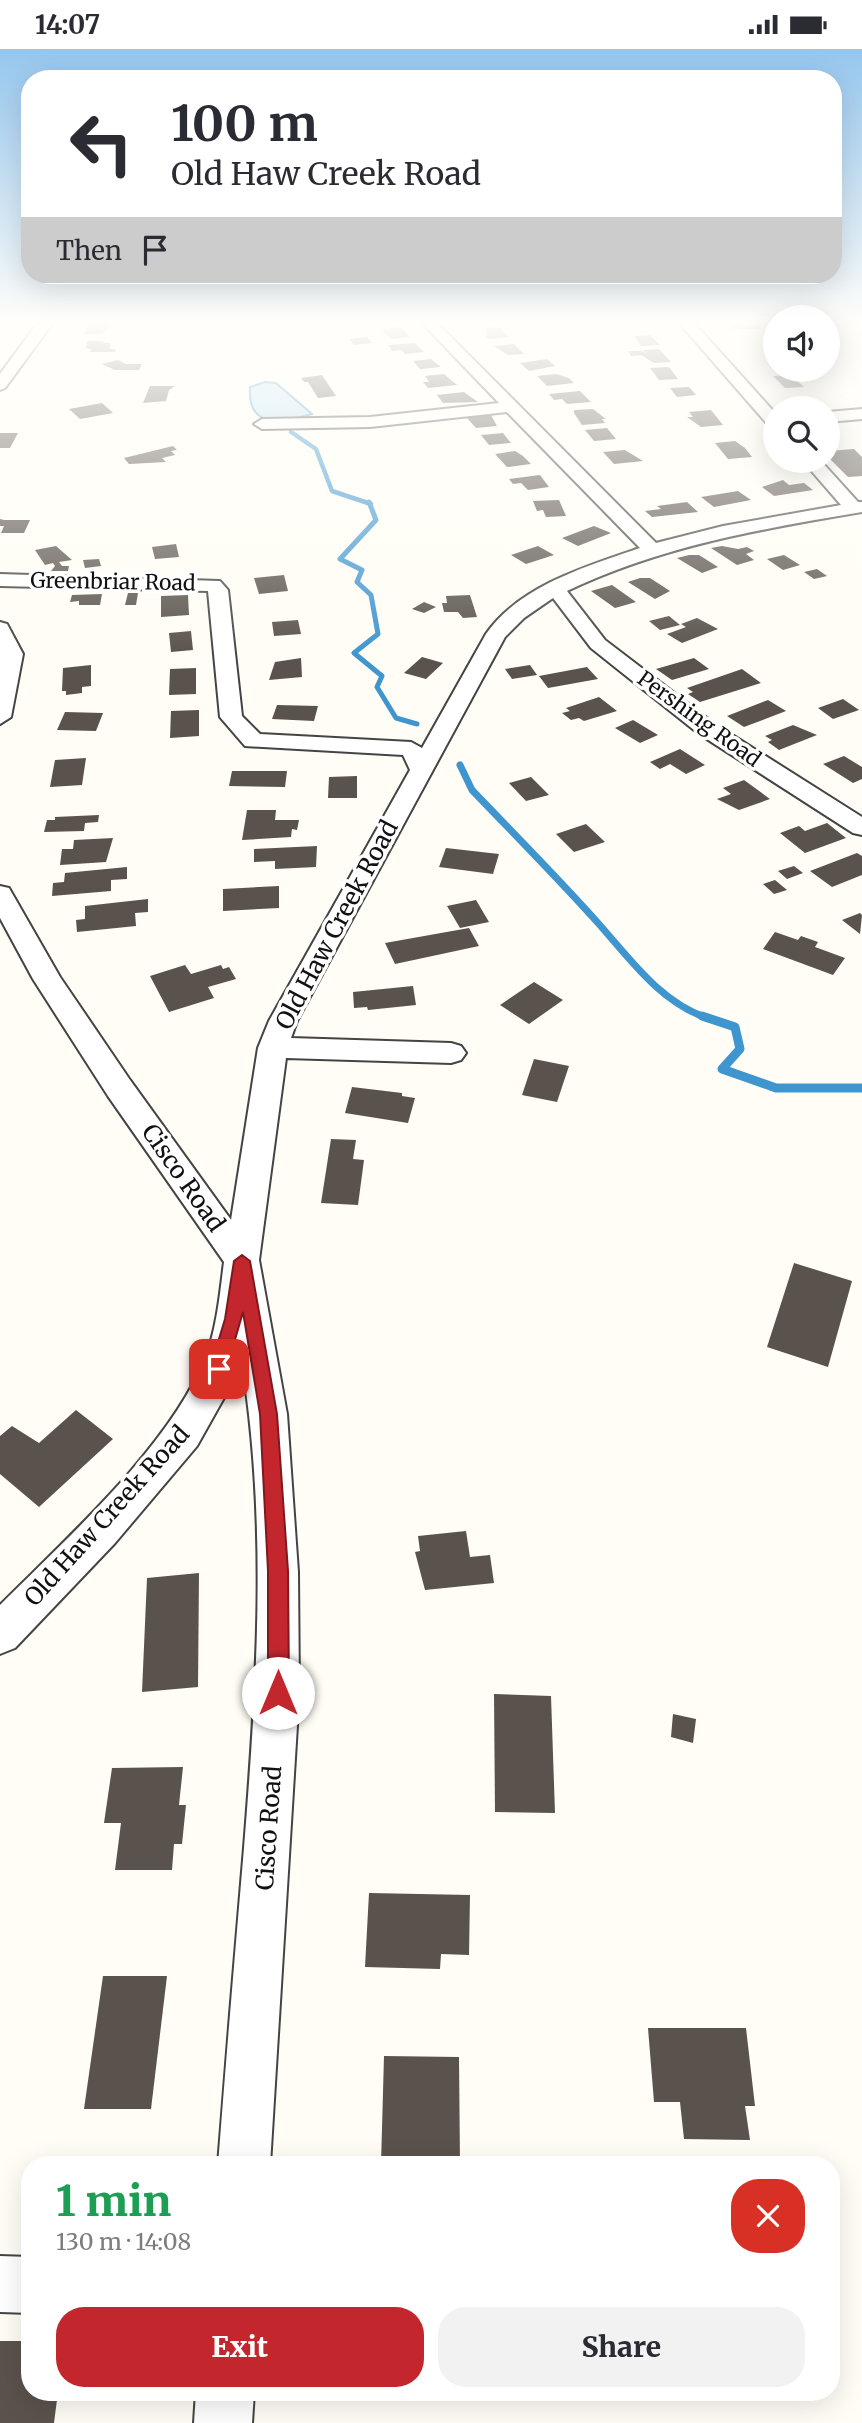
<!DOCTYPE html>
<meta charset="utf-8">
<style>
:root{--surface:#fff;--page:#f2f2f3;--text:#2b2b33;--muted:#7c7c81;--accent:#c4262e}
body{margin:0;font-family:Merriweather,serif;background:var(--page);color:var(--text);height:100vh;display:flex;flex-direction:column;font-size:26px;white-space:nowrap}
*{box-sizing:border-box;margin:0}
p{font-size:23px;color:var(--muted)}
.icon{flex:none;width:38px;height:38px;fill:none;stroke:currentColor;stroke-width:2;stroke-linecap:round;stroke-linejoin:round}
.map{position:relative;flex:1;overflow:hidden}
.details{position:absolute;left:21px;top:2107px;width:819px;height:245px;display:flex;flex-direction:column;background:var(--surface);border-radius:28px;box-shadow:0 7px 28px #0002}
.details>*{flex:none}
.hud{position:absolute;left:21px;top:21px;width:821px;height:214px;border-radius:28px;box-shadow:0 7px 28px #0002;background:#fff;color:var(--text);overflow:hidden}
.fabs{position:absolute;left:763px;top:256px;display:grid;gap:14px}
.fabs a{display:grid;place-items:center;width:77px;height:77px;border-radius:50%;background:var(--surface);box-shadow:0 7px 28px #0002;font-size:35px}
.pin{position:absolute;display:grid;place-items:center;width:60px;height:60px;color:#fff;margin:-30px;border-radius:14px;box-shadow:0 4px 10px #0006}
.me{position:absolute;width:77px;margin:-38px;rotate:0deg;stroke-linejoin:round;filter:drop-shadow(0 0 5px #0008)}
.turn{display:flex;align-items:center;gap:24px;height:147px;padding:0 35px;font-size:32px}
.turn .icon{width:91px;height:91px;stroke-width:2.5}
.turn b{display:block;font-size:49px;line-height:60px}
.then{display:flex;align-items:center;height:66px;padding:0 35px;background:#0003;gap:14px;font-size:26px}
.round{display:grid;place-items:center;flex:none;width:74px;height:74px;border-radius:28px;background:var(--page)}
.summary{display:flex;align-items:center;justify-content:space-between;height:119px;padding:0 35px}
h1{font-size:42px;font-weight:800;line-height:52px;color:#1e9e55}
.action{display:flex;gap:14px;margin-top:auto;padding:14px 35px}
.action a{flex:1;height:80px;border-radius:28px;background:var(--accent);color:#fff;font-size:28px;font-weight:800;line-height:80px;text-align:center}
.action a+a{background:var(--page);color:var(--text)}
.status{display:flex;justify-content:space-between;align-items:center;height:49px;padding:0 35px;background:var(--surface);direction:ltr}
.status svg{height:19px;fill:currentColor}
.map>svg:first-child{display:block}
.water{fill:#b9e0f7;stroke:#3f96cf;stroke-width:2}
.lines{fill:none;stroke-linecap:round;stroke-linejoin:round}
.stream-far3{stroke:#3f96cf;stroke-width:4.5}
.stream-far2{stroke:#3f96cf;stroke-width:5}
.stream-far1{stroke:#3f96cf;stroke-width:7}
.stream{stroke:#3f96cf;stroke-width:9}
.building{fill:#5a524d}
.minor-casing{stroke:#444;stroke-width:4}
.minor{fill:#fff;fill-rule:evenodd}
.route{fill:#c4262e;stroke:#7f191e;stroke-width:2}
.labels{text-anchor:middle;stroke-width:7;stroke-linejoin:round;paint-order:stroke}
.far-street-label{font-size:21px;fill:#111;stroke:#fff}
.street-label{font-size:24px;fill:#111;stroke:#fff}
</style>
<div class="status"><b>14:07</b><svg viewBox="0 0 49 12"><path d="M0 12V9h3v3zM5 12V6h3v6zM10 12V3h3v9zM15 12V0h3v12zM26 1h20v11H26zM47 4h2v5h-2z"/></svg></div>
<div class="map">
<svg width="862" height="2374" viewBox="0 0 862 2374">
<rect width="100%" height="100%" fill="#fffdf5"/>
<path class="water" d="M265,333L276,334L312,365C283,373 247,382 250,338Z"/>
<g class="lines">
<path class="stream-far3" d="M291,383L316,400L332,442L371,455"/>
<path class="stream-far2" d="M369,453L376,471L340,510L362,521L357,533L371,546L378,585L354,604L382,627L377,638L396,669L417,675"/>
<path class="stream-far1" d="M460,716L472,741C514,785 558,829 598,874C630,910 660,953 707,969"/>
<path class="stream" d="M702,967L735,978L740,1000L722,1020L776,1039H862"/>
</g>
<g class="building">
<path d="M89,275H114L101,285H84Z"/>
<path d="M730,275H760L762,280H732Z"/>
<path d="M401,278L410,288L391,290L382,280Z"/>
<path d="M499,278L509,288L489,290L485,287L488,286L485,279Z"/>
<path d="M650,286L660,296L641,297L634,287Z"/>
<path d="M367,288L372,294L354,296L349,290Z"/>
<path d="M87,292H104L103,294H111L109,300H116L115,303H90L91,300L86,299Z"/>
<path d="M415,294L424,303L405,305L401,301L392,302L388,296Z"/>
<path d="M514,295L524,305L508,306L494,297Z"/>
<path d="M659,300L671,313L654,314L641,306L631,307L628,302H642L647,306L643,301Z"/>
<path d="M431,310L441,318L420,320L413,312Z"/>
<path d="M547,310L555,317L529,322L520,314Z"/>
<path d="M118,311L126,315H142L139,321H115L102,315Z"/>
<path d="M669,318L678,330L659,331L650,319Z"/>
<path d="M444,325L457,336L428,339L423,333H429L425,327Z"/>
<path d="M556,325L569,329L574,334L547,337L537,327Z"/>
<path d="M322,326L336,347L318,349L308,333H304L301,329Z"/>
<path d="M791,326L804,338L785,339L773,327Z"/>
<path d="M150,337H175L169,341L166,352L143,354Z"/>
<path d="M689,338L696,346L677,348L670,339Z"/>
<path d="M580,342L591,353L567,355L562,350L554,351L549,345Z"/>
<path d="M464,343L478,353L443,354L437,346Z"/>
<path d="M102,354L113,364L80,370L69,360Z"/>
<path d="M593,360L606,370H602L605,374L582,376L574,364V361Z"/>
<path d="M711,361L723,376L701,378L687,368H693L689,363Z"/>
<path d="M491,366L497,377L476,379L467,369Z"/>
<path d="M607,379L616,390L594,392L585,381Z"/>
<path d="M0,384H18L10,399H0Z"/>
<path d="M503,384L511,394L489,396L481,386Z"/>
<path d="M735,392L745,399L752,408L728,410L715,394Z"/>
<path d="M173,397L177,401L171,402L175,406L162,409L166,413L129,415L124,409Z"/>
<path d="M854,400L862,408V427L848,428L828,408V402Z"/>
<path d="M625,401L643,412L614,415L603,403Z"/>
<path d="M515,402L523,407L531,415L507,418L495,405Z"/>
<path d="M540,426L549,438L528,441L521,434L513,435L509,430Z"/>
<path d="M783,431L789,436L804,434L813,441L774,447L762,438Z"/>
<path d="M738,442L751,451L714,458L701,448Z"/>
<path d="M559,451L566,467L546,468L543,461L537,462L533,452Z"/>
<path d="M687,453L698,463L652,468L645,462L661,460L657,457Z"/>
<path d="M0,470L4,471H30L24,484H1L4,477H0Z"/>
<path d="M594,477L611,484L578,497L562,489Z"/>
<path d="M176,495L179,508L155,510L152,498Z"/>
<path d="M56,497L72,511L59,513L62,517H69L68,522H51L55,517L53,514L45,516L35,501Z"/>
<path d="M538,497L554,506L526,515L511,506Z"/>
<path d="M722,497L738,500L747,498L754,502L746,505L754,511L737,516L711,499Z"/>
<path d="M689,506H699L718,518L702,524L677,509Z"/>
<path d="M784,506L800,516L783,521L767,510Z"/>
<path d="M99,510L101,517L85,519L83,511Z"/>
<path d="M817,520L827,527L814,530L804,523Z"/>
<path d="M284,526L288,542L259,545L254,529Z"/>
<path d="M640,529H650L670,542L655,550L628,533Z"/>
<path d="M612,536L636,553L615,559L591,542Z"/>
<path d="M128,544H138L136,556H125Z"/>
<path d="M102,545L100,556H79V552L70,553L72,546Z"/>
<path d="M188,546L189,566L161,568V547Z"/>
<path d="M470,546L477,568L463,569L458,563H444L442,554H447L446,547Z"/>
<path d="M424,553L436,558L424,564L412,560Z"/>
<path d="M669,567L680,576L660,581L649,572Z"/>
<path d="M697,569L718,580L682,594L667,585L686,578L681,575Z"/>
<path d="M298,571L301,585L274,587L272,573Z"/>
<path d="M191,582L193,601L171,603L169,584Z"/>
<path d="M422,608L443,614L426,630L404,624Z"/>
<path d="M301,609L302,628L269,631L275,613Z"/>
<path d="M694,609L709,620L672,631L656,620Z"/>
<path d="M91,616V637L82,638V644L66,646V642H62L63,619Z"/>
<path d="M530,616L537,626L512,630L505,620Z"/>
<path d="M587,618L598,630L548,639L539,627Z"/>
<path d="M196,619V645L169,646L170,620Z"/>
<path d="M742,620L761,634L700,653L688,645L693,643L687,639Z"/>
<path d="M599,648L617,662L584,672L579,669L571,671L562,664L570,662L566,659Z"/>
<path d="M843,650L859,661L833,670L818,659Z"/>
<path d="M768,651L786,662L744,678L727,667Z"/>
<path d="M277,656L318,657L314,672L272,670Z"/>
<path d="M199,661V687L170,689L171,662Z"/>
<path d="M65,663L103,664L96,682L57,681Z"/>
<path d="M633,671L658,686L640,694L615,679Z"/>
<path d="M793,676L817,686L779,701L768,693L772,691L765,687Z"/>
<path d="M680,700L705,716L686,725L670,715L660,720L650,713Z"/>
<path d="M844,707L862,718V730L853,734L823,715Z"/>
<path d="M86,709L82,736L50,738L55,711Z"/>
<path d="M232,722H287L285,738L229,737Z"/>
<path d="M357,727V749H328L329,728Z"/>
<path d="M531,728L549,746L526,752L509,734Z"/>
<path d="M744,731L770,750L739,761L717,750L731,745L723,739Z"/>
<path d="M247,761H276L275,771H299L297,781L292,780L291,788L242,791Z"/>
<path d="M99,766L98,773L85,774L84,782L44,783L47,771H55V768Z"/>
<path d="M827,774L846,789L805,804L780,784L799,777L805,782Z"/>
<path d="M586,775L605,793L574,803L556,785Z"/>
<path d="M113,789L106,813L60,816L62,800H73L74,791Z"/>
<path d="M317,797L316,818L275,820V812L254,813V800Z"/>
<path d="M446,799L499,805L493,825L439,818Z"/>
<path d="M857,804L862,807V826L832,838L810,822Z"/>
<path d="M794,817L803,824L787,830L778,822Z"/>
<path d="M127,818V830L111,831V842L52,847L53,834L64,833L65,824Z"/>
<path d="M775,831L787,841L774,845L763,835Z"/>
<path d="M279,837V859L223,862V840Z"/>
<path d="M148,850V863L135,864L136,877L77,883L76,871L85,870V857Z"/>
<path d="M476,851L489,873L460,879L447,857Z"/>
<path d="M860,864L862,866L860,885L842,871Z"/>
<path d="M469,879L479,897L395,915L385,894Z"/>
<path d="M775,883L798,891L801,887L818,893L815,898L845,909L833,926L763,900Z"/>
<path d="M185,916L191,925L221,916L223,920L229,918L236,930L208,938L214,949L169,963L150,927Z"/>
<path d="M534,933L563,951L529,975L500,956Z"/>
<path d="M413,937L416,956L368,961L367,958L354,959L353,943Z"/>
<path d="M534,1010L569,1017L557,1053L522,1046Z"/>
<path d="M352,1038L402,1044V1047L415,1049L408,1074L345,1064Z"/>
<path d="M331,1090L356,1091L353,1110L364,1111L358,1156L321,1154Z"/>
<path d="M794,1214L852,1232L828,1318L767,1298Z"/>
<path d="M76,1361L113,1390L39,1458L0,1425V1387L12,1377L39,1394Z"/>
<path d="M466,1482L470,1508L490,1506L494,1534L425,1541L415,1503L420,1502L418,1487Z"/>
<path d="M199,1524L198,1638L142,1643L147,1529Z"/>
<path d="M494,1645L551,1647L555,1764L495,1763Z"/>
<path d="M673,1665L696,1670L693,1694L671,1688Z"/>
<path d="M183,1718L179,1756H186L182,1795H174L172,1821H115L121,1774H104L112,1719Z"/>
<path d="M369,1844L470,1846L469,1906L441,1905L440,1920L365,1918Z"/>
<path d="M103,1927H167L151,2060H84Z"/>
<path d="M648,1979H746L755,2057H745L750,2091L684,2090L680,2053H654Z"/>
<path d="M384,2007L459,2008L460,2116H381Z"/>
<path d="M0,2292H30V2343H58L54,2374H0Z"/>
</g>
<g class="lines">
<g class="minor-casing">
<g id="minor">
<path d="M37,275H52L5,339L0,341V325Z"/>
<path d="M423,275H438L656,494L723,477L841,456L802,411H820L858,453H862V463C761,480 661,497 567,542L605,591L715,675L862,768V786L853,784L699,685L591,599L553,549L524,569L505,588L297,972L291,989L451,994L461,997L466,1004L461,1011L451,1014L286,1009L259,1211L287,1365L298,1523L299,1644L270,2116H218C226,2010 235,1905 244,1799C257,1636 268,1471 241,1308L225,1347L197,1397L115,1494L15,1599L0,1605V1556C68,1488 171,1396 206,1307C217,1278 220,1244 224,1213L108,1047L33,930L0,869V837L9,839L60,928L130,1031L231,1171L258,999L269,972L410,721L403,706L245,697L220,668L208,542L0,537V525L220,532L228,541L242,667L260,685L411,693L422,699L486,585C519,537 587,517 640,499L507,363L370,378L262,380L254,375L262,370L370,368L499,354Z"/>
<path d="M680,275H695L775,364V379L769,377Z"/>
<path d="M862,360V370L828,373V363Z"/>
<path d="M0,573L7,575L23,605L11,668L0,675Z"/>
<path d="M0,2207L30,2208V2264L0,2263Z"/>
<path d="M196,2343H254L252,2374H194Z"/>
</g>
</g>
<use href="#minor" class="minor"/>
</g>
<linearGradient id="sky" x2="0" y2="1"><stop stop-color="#95c6ee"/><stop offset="0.45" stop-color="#fffefa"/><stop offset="1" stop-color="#fffefa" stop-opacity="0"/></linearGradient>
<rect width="862" height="608" fill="url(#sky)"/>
<path class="route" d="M242,1206L250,1212L277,1365L288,1522L289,1644L286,1652L278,1655L271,1652L268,1644V1522L260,1365L243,1263L225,1325H212L210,1320L225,1270L234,1212Z"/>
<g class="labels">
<g class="far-street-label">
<text transform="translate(113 533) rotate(1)" y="7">Greenbriar Road</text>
<text transform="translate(699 670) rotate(36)" y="7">Pershing Road</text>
</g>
<g class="street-label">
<text transform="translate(337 876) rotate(-62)" y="8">Old Haw Creek Road</text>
<text transform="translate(183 1129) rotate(55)" y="8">Cisco Road</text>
<text transform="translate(107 1467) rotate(-48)" y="8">Old Haw Creek Road</text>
<text transform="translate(269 1779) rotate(-86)" y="8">Cisco Road</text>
</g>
</g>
</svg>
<div class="fabs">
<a><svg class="icon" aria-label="sound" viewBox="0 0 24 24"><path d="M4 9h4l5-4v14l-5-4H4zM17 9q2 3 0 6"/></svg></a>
<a><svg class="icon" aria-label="search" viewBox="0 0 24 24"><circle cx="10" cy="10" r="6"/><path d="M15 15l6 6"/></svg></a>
</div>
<div class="pin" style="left:219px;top:1320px;background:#d93025"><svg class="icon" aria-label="arrive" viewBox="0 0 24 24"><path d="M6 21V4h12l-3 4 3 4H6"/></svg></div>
<svg class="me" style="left:278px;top:1644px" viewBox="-20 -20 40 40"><circle r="19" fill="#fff"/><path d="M0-13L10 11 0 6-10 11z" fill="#c4262e"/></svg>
<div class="hud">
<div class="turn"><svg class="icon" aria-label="left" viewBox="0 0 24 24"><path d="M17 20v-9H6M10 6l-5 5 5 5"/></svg><div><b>100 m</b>Old Haw Creek Road</div></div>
<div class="then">Then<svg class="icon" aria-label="arrive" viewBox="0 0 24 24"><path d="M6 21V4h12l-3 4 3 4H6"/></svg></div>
</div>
<section class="details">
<div class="summary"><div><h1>1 min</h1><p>130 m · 14:08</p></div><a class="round" style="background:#d93025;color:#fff"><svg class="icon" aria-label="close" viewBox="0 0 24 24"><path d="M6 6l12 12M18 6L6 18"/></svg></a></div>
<div class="action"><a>Exit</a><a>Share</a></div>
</section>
</div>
